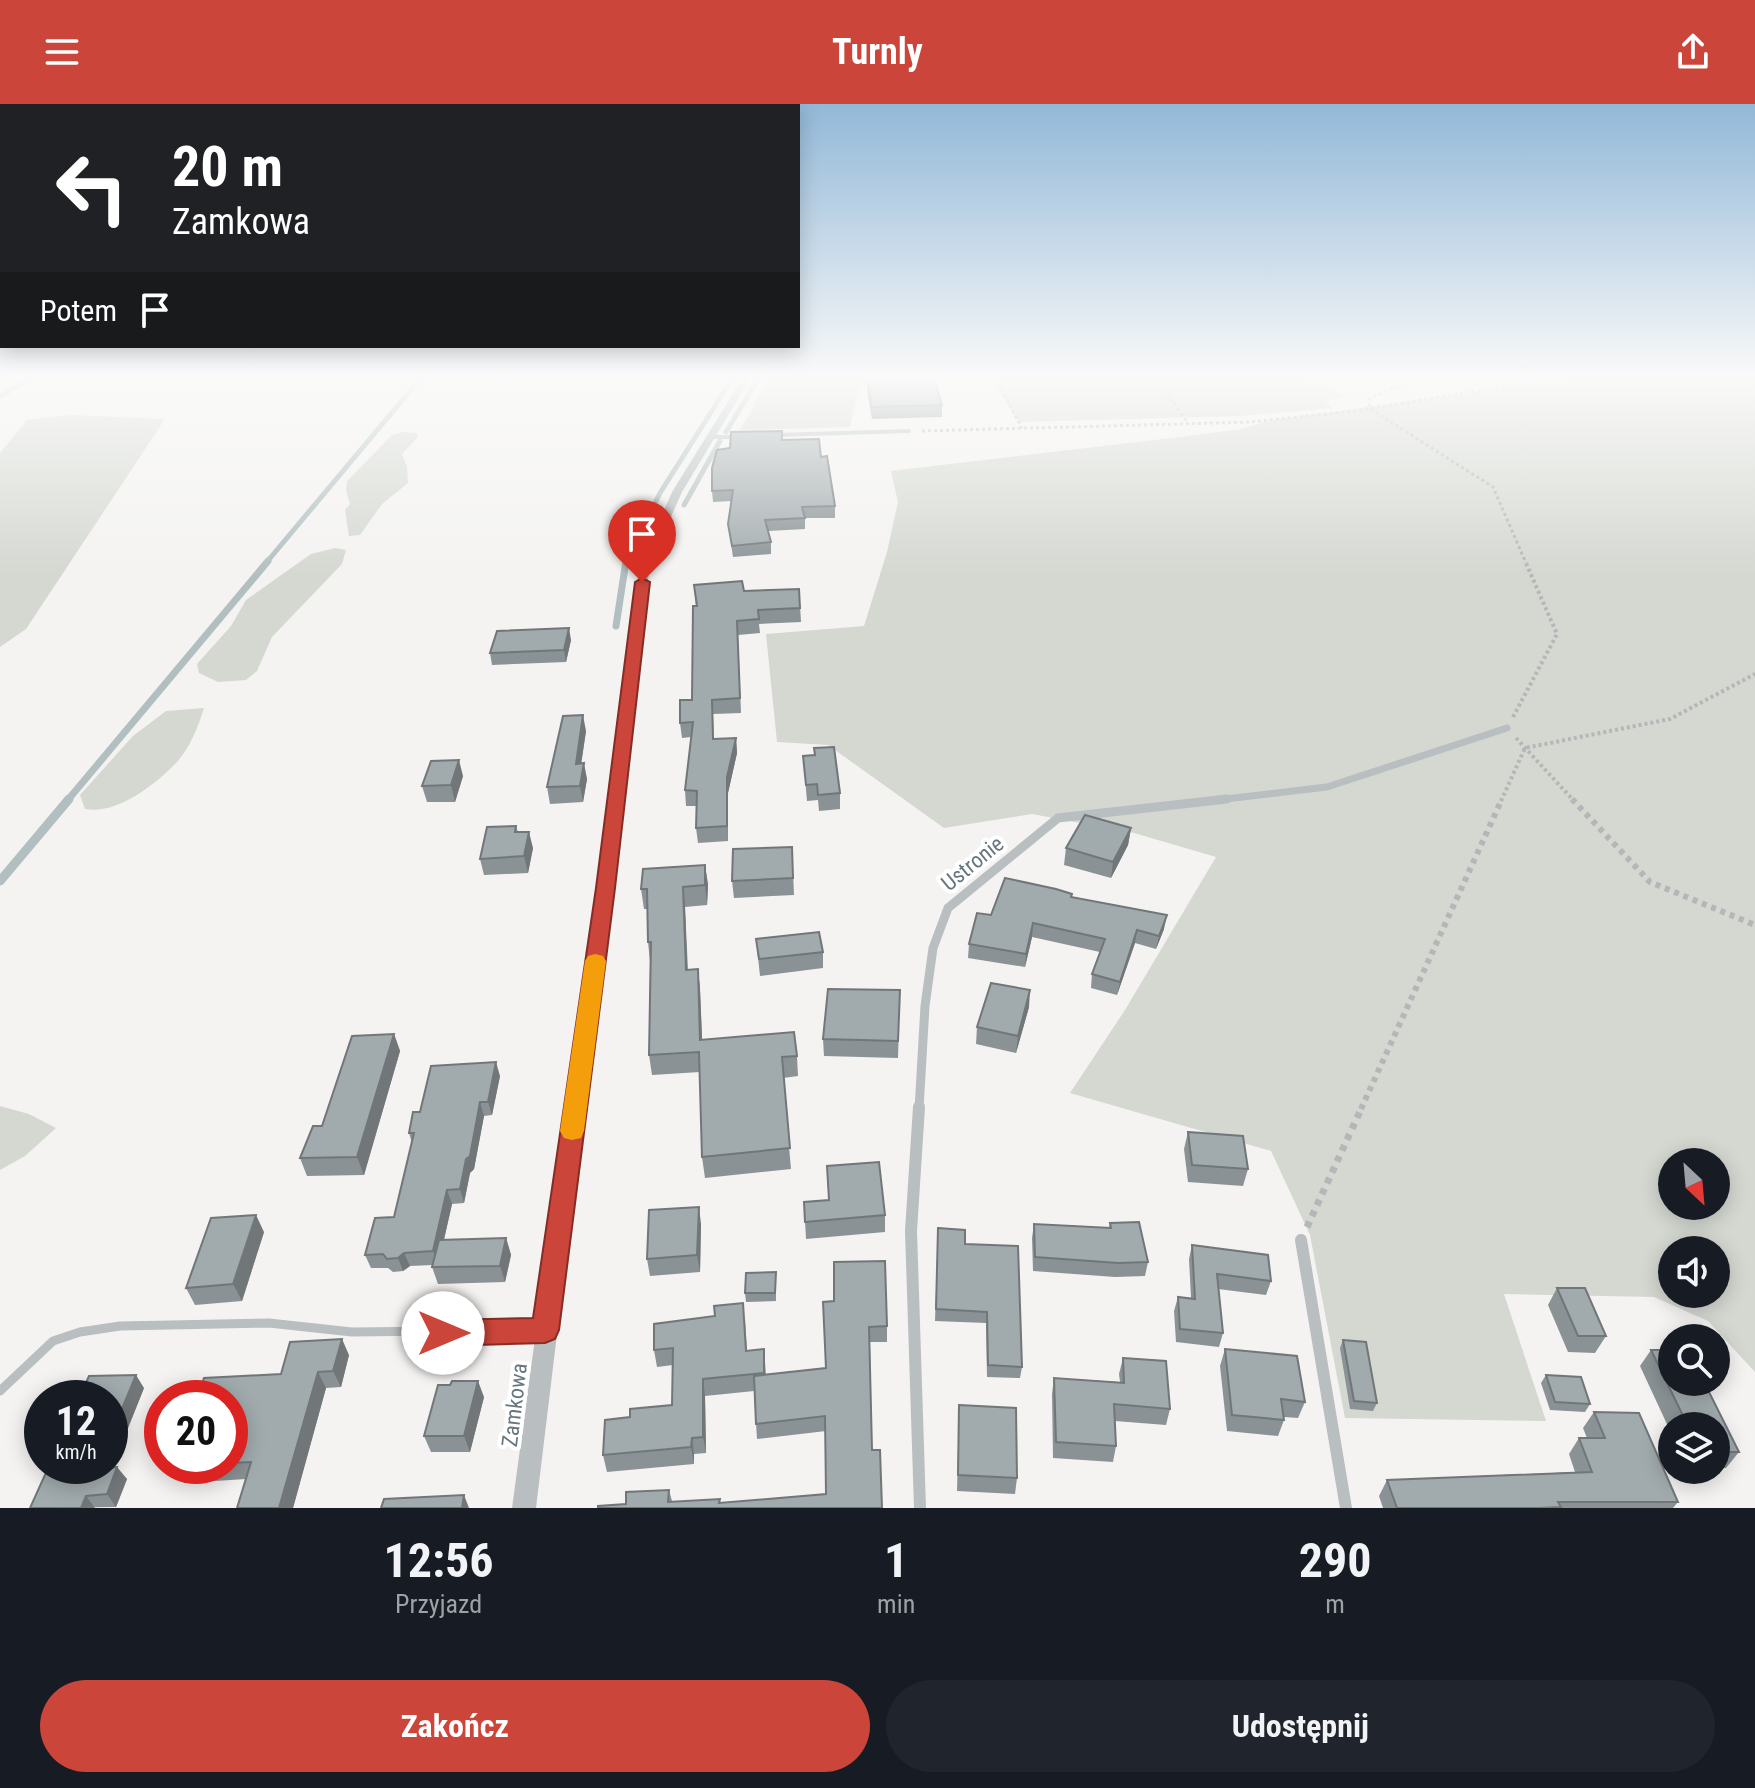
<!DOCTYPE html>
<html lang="pl">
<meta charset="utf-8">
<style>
:root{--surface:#171b24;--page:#20242c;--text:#f1f3f6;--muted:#9ea1a6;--accent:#cb453a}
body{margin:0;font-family:"Roboto Condensed",sans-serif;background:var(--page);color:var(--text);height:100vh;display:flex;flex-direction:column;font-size:30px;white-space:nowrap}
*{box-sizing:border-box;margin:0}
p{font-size:26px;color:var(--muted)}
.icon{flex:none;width:44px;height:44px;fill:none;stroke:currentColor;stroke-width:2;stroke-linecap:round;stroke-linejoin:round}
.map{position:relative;height:1404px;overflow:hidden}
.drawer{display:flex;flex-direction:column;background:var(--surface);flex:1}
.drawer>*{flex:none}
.guide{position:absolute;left:0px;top:0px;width:800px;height:244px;box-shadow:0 4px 20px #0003;background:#202124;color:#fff;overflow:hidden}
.needle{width:52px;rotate:154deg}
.buttons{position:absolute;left:1658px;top:1044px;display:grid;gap:16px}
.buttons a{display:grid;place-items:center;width:72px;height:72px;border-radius:50%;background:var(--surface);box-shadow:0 4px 20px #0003;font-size:40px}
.speed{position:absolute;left:24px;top:1276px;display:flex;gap:16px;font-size:40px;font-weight:700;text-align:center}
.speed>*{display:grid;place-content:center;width:104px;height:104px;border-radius:50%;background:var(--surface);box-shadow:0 4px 20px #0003;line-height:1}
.speed small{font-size:20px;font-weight:400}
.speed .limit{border:12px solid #d22;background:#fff;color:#111}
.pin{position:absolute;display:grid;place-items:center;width:68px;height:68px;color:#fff;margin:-82px -34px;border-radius:50% 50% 50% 0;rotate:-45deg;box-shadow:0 0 8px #0007}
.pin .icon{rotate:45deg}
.me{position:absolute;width:88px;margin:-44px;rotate:90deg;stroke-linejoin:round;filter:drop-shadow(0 0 6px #0008)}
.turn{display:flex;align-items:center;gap:28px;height:168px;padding:0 40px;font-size:36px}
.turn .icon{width:104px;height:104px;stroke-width:2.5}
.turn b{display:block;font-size:56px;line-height:68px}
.then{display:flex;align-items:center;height:76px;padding:0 40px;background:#0003;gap:16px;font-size:30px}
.eta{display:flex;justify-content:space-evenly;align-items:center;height:136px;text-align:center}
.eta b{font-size:48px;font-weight:700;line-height:56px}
.cta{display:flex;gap:16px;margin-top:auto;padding:16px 40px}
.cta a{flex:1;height:92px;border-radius:48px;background:var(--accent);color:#fff;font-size:32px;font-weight:700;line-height:92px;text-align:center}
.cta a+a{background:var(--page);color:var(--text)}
header{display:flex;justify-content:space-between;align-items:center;height:104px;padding:0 40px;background:var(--accent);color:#fff;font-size:36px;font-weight:700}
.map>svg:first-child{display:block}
.green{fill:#d4d8d1;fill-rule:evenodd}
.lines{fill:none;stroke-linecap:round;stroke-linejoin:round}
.stream-far2{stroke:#b2bfc1;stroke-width:5}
.stream-far1{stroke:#b2bfc1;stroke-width:7}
.stream{stroke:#b2bfc1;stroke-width:9}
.path-far3{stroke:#b3b7b8;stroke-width:3;stroke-dasharray:3 3;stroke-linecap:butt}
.path-far2{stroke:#b3b7b8;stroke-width:4;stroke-dasharray:3 3;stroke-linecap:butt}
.path-far1{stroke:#b3b7b8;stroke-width:6;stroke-dasharray:5 5;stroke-linecap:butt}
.path{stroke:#b3b7b8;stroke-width:7;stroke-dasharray:6 6;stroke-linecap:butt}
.service-far1{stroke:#b9bec0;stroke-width:4}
.service{stroke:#b9bec0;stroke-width:9}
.minor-far2{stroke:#b9bec0;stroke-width:7}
.minor-far1{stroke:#b9bec0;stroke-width:9}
.minor{stroke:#b9bec0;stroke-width:12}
.tertiary{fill:#b9bec0;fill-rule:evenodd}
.wall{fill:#8a9295}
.shaded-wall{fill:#717779}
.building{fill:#a1aaad;stroke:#717779;stroke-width:2}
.route{fill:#cb453a;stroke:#842d26;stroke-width:2}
.slow{fill:#f59e0b}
.labels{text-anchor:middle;stroke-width:8;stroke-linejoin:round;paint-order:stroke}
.street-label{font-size:22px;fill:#67777e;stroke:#fff}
</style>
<header><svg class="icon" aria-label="menu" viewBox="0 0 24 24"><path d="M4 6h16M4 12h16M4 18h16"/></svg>Turnly<svg class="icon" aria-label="share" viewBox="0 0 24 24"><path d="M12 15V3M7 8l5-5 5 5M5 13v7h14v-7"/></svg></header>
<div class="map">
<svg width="1755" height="1404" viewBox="0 0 1755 1404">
<rect width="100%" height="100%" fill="#f4f3f1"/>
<g class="green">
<path d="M769,275H1311L1346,293L1325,297L1332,304L1242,312L1019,318L994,277L859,282L850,323L740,326Z"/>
<path d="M1569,275H1755V1268L1708,1217L1654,1193L1504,1190L1546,1317L1345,1314L1310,1131L1271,1047L1070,989L1125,906L1216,753L1134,729L1032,710L944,724L828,641L777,638L766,530L864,522L887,448L898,398L891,367L1180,333L1241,325L1266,317ZM1672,1058H1716V1102H1672ZM1672,1146H1716V1190H1672Z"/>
<path d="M71,311L165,315L26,525L0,543V349L27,316Z"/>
<path d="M402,328L417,329L418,333L402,350L407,363L408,379L382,400L360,431L349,432L345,406L350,400L346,386L347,377L392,331Z"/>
<path d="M335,444L346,446L342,460L272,533L257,567L246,576L218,578L199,569L197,560L231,522L246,496L311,450Z"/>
<path d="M204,604C198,623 190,644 176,659C155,681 116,711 85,705L80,691L133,632L166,607Z"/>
<path d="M0,1002L29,1010L56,1024L25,1052L0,1066Z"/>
</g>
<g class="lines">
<g class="stream-far2">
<path d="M0,292L30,275"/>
<path d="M726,328L758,275"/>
<path d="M684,401L720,337"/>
<path d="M266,459L420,275"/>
<path d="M625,459L660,389L732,275"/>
</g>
<g class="stream-far1">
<path d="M616,522L626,457"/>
<path d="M67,697L268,457"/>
</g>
<path class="stream" d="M0,777L69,695"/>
<g class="path-far3">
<path d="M995,275L1022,324"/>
<path d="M1157,275L1188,319"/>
<path d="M1405,275L1404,281L1370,294L1369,304L1493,383L1526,459"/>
<path d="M922,327L1250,318L1355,307L1549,275"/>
</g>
<g class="path-far2">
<path d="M1513,613L1557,530L1525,457"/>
<path d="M1516,634L1574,697"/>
<path d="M1501,697L1525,644L1670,615L1755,570"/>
</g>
<g class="path-far1">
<path d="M1572,695L1650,778L1755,821"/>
<path d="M1361,1005L1502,695"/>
</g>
<path class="path" d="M1307,1123L1362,1003"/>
<g class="service-far1">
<path d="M776,331L909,327"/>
<path d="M709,333H737"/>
</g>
<path class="service" d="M0,1287L53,1237L80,1228L120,1222L269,1219L352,1228L542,1226"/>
<path class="minor-far2" d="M1209,697L1327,683L1507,624"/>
<path class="minor-far1" d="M919,1005L925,902L933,844L948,804L1058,714L1227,695"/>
<g class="minor">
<path d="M919,1003L911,1127L920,1404"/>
<path d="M1301,1136L1346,1404"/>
</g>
<path class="tertiary" d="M742,275H750L682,388L650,460L536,1404H512L640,460L672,388Z"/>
</g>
<g class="wall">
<path d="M867,276L942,301V313L872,315L867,288Z"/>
<path d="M782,336L821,353L835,402V414H805V425L768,427L771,438V450L733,453L728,420L731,397L713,398L712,387Z"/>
<path d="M694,481L744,487L799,485L801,518L759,520L760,529L738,531L741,609L713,610L714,635L736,634L737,649L728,689V737L698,739L696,724L697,702H686L685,686L691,633L682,634L680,619L692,596L696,502Z"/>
<path d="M571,536L566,558L492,561L490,549Z"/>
<path d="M586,627L581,659L587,675L583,698L550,700L547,683Z"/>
<path d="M803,652L840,689V705L819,707L818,696L807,697Z"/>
<path d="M463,672L455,698H427L422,682Z"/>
<path d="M516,722L518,728L533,744L528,769L484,771L480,755Z"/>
<path d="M1131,724L1128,741L1111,774L1064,761L1066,744Z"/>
<path d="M792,743L794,791L734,794L732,777Z"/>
<path d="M705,761L708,781L707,801L685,803L688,866L698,865L700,885L702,936L797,952L798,972L783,974L791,1065L705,1074L702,1053L700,968L652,971L649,951L650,858L648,838L647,805H644L641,785Z"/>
<path d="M1072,790V794L1164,825L1156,845L1135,839L1117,891L1091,884L1092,870L1100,848L1032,833L1025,863L968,854L969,840L991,811Z"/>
<path d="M756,835L823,848V864L760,872Z"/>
<path d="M900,886L898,954L824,952L823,935Z"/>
<path d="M1029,903L1016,949L976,940L977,923Z"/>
<path d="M394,930L400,947L364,1071L307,1072L300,1054L322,1022Z"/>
<path d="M500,972L492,1011L484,1012L474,1065L470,1069L464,1099L452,1100L444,1136L506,1134L511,1151L505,1178L438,1180L432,1163V1161L410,1162L403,1167L393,1168L388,1164H371L365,1151L394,1113L412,1039L409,1029L420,1008Z"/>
<path d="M1188,1028L1248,1065L1243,1082L1188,1078L1184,1045Z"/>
<path d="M827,1062L885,1111V1128L806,1135L804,1098L829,1096Z"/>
<path d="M1110,1119L1148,1158L1145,1172L1115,1173L1033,1167L1032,1134L1034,1120L1109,1124Z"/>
<path d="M701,1120L700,1168L650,1172L647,1155Z"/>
<path d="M938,1124L1022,1263L1020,1274L987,1273L986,1219L935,1217Z"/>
<path d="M264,1128L242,1197L195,1201L186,1184Z"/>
<path d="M1192,1141L1271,1177L1266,1191L1218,1185L1223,1229L1219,1243L1176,1238L1174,1207L1178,1193L1191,1194L1189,1155Z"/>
<path d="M776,1168V1197L746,1198L745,1189Z"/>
<path d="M1557,1184L1606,1232L1595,1249L1568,1248L1548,1201Z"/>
<path d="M823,1198L887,1222V1238H870L872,1346L882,1404L626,1400L669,1386L672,1397L720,1399L826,1390V1327L757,1335L754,1287L705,1292L706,1349L694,1350V1360L607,1368L603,1351L630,1313L672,1301L673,1261L657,1263L654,1246L745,1216L747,1247L764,1245L766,1271L826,1264Z"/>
<path d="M1343,1236L1377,1299L1373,1307L1350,1305L1340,1244Z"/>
<path d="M1225,1245L1305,1298L1298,1314L1284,1313V1316L1278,1332L1227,1327L1220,1262Z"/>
<path d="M1651,1246L1739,1348L1726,1364H1716V1322H1672V1331L1640,1262Z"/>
<path d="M349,1251L341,1283L326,1284L293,1404H237L246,1375L184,1379L173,1363L169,1362H230V1294Z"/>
<path d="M1123,1254L1170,1305L1166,1321L1115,1317L1116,1342L1113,1358L1053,1354L1052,1290L1054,1274L1120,1278L1119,1270Z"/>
<path d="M1546,1271L1590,1300L1585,1308L1550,1306L1541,1279Z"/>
<path d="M144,1284L112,1363L127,1375L116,1403L30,1404Z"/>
<path d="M484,1293L470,1348H431L424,1332Z"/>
<path d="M959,1301L1017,1374L1015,1390L957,1387Z"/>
<path d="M1594,1308L1678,1398L1673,1404H1383L1379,1392L1387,1376L1575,1368L1569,1350L1579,1334H1587L1583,1324Z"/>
</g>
<g class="shaded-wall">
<path d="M569,524L571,536L566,558L564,546Z"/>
<path d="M583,611L586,627L579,675L576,660Z"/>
<path d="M736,634L737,649L728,689V737L727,673Z"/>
<path d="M459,656L463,672L455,698L451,681Z"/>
<path d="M584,659L587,675L583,698L580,682Z"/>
<path d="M1131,724L1128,741L1111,774L1113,758Z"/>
<path d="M529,728L533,744L528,769L524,752Z"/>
<path d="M705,761L708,781L707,801L705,781Z"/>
<path d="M683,783L685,803L688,886L686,866Z"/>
<path d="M1167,811L1164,825L1156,845L1159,832Z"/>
<path d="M1033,819L1032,833L1025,863L1026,850Z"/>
<path d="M1137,826L1135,839L1117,891L1120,878Z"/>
<path d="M698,865L700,885L703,957L700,936Z"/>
<path d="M1030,886L1029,903L1016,949L1018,932Z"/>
<path d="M394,930L400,947L364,1071L357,1053Z"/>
<path d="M496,958L500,972L492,1011L488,998Z"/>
<path d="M480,998L484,1012L474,1065L470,1069L464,1099L460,1085Z"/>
<path d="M447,1086L452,1100L438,1161L433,1147Z"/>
<path d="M699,1103L701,1120L700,1168L697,1151Z"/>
<path d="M256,1111L264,1128L242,1197L233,1180Z"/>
<path d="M506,1134L511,1151L505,1178L500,1162Z"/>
<path d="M404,1149L410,1162L403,1167L398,1154Z"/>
<path d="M342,1235L349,1251L341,1283L333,1267Z"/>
<path d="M318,1268L326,1284L293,1404H279Z"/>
<path d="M136,1271L144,1284L107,1377L98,1364V1362H110V1334Z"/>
<path d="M703,1275L705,1292L706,1349L703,1333Z"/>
<path d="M478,1277L484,1293L470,1348L464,1332Z"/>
<path d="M692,1334L694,1350V1360L691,1343Z"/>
<path d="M117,1363L127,1375L116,1403L107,1390Z"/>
<path d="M464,1391L469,1404H462Z"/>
<path d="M86,1392L95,1404H81Z"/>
</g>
<g class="building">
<path d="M905,275H934L942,301L872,303L867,276Z"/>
<path d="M782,327V336L819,335L821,353L827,352L835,402L802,403L805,414L765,416L771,438L732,442L728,420L733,386L712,387V364L717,346L730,344L731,328Z"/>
<path d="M742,477L744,487L799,485L800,504L758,506L759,515L737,517L740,594L712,596L713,635L736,634L727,673V722L696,724L697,687L685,686L693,618L680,619V596H692L693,502H697L694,481Z"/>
<path d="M569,524L564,546L490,549L497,527Z"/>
<path d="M583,611L576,660L584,659L580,682L547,683L563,612Z"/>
<path d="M834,643L840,689L818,691L817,680L806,681L803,652L815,651L814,644Z"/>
<path d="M459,656L451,681L422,682L431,657Z"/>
<path d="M1085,711L1131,724L1113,758L1066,744Z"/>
<path d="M516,722L515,728H529L524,752L480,755L487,723Z"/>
<path d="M792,743L793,774L732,777L733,745Z"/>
<path d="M705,761V781L683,783L686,866L698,865L700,936L794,928L797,952L782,953L790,1044L702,1053L699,948L649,951L651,838H648L647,785H641L643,765Z"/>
<path d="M1005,774L1056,785L1072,790L1071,793L1167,811L1159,832L1137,826L1120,878L1092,870L1105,835L1033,819L1026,850L969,840L977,809L991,811Z"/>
<path d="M819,828L823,848L759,855L756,835Z"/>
<path d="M991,879L1030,886L1018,932L977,923Z"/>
<path d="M828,885L900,886L898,937L823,935Z"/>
<path d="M394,930L357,1053L300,1054L313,1022H322L352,932Z"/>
<path d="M496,958L488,998H480L470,1052L466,1055L460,1085L447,1086L433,1147L404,1149L398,1154L387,1155L383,1150L365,1151L375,1114L394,1113L414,1029H409L413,1008H420L431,962Z"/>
<path d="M1188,1028L1243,1032L1248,1065L1192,1061Z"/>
<path d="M879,1058L885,1111L805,1118L804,1098L829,1096L827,1062Z"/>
<path d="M699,1103L697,1151L647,1155L649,1106Z"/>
<path d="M256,1111L233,1180L186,1184L211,1114Z"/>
<path d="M1139,1118L1148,1158L1118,1159L1035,1153L1034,1120L1111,1124L1110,1119Z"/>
<path d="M938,1124L965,1126V1140L1018,1142L1022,1263L988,1261L987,1208L936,1205Z"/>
<path d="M506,1134L500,1162L432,1163L439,1136Z"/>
<path d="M1192,1141L1268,1151L1271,1177L1217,1170L1223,1229L1180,1225L1178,1193L1195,1195Z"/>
<path d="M885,1157L887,1222L869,1223L872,1346H880L882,1404H598V1402L626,1400V1388L669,1386L668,1398L720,1395L719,1399L826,1390L825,1312L756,1320L754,1272L826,1264L823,1198L834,1197V1158Z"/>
<path d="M776,1168L775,1189H745L746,1169Z"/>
<path d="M1557,1184H1585L1606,1232H1578Z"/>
<path d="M743,1199L746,1247L764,1245V1269L703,1275V1333L692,1334L691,1343L603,1351L605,1316L630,1313V1305L672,1301L673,1244L654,1246V1220L715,1212L714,1202Z"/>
<path d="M342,1235L333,1267L318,1268L279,1404H237L251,1358L230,1359V1294H197L204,1274L281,1270L290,1238Z"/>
<path d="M1343,1236L1366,1238L1377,1299L1354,1297Z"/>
<path d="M1225,1245L1297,1252L1305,1298L1281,1295L1284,1316L1232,1311Z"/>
<path d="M1651,1246H1672V1278H1704L1739,1348H1716V1322H1688Z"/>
<path d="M1123,1254L1166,1257L1170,1305L1114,1300L1116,1342L1056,1338L1054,1274L1124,1279Z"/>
<path d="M136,1271L110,1334V1294H79L89,1272Z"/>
<path d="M1546,1271L1581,1273L1590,1300L1555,1298Z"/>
<path d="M452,1277H478L464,1332H424L438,1281H450Z"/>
<path d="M959,1301L1016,1304L1017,1374L958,1371Z"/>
<path d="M1594,1308L1639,1309L1678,1398H1558L1561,1403L1540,1404H1397L1387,1376L1592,1368L1579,1334H1605Z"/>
<path d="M49,1362H98V1364L117,1363L107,1390L86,1392L81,1404H30Z"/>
<path d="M464,1391L462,1404H381L384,1395Z"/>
</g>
<linearGradient id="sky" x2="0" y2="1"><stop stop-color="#92b8d8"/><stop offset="0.58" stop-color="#fafaf9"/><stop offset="1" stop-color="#fafaf9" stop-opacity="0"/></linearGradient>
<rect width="1755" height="472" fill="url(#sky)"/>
<path class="route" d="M642,474L650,478L615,784L559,1226L555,1235L545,1239L443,1242L433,1238L429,1229L433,1220L443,1216L533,1214L596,784L635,478Z"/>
<path class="slow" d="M595,850L603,852L606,857L584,1027L581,1034L572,1036L564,1034L560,1027L585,857L588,852Z"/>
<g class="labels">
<g class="street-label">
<text transform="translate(972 759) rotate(-39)" y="8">Ustronie</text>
<text transform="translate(514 1301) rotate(-83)" y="8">Zamkowa</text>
</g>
</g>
</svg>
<div class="buttons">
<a><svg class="needle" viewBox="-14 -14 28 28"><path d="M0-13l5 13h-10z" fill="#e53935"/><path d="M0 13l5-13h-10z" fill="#9ea1a6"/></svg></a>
<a><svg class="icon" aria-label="sound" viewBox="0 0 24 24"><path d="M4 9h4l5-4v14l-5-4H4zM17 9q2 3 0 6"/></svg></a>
<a><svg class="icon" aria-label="search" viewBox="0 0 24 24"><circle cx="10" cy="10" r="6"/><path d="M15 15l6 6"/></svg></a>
<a><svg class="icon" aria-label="layers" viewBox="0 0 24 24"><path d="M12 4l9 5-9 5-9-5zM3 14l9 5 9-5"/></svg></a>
</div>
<div class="speed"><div>12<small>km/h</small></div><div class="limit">20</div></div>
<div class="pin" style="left:642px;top:478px;background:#d93025"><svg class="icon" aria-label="arrive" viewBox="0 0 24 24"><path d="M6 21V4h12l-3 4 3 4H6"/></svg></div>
<svg class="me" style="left:443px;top:1229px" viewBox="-20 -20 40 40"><circle r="19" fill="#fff"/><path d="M0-13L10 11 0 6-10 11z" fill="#cb453a"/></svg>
<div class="guide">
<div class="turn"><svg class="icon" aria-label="left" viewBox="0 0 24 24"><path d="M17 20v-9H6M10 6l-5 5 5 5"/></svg><div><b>20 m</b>Zamkowa</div></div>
<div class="then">Potem<svg class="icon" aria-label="arrive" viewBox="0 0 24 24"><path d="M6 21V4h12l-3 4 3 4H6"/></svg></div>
</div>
</div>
<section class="drawer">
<div class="eta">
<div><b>12:56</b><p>Przyjazd</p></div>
<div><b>1</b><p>min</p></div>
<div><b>290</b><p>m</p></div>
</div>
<div class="cta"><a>Zakończ</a><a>Udostępnij</a></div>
</section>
